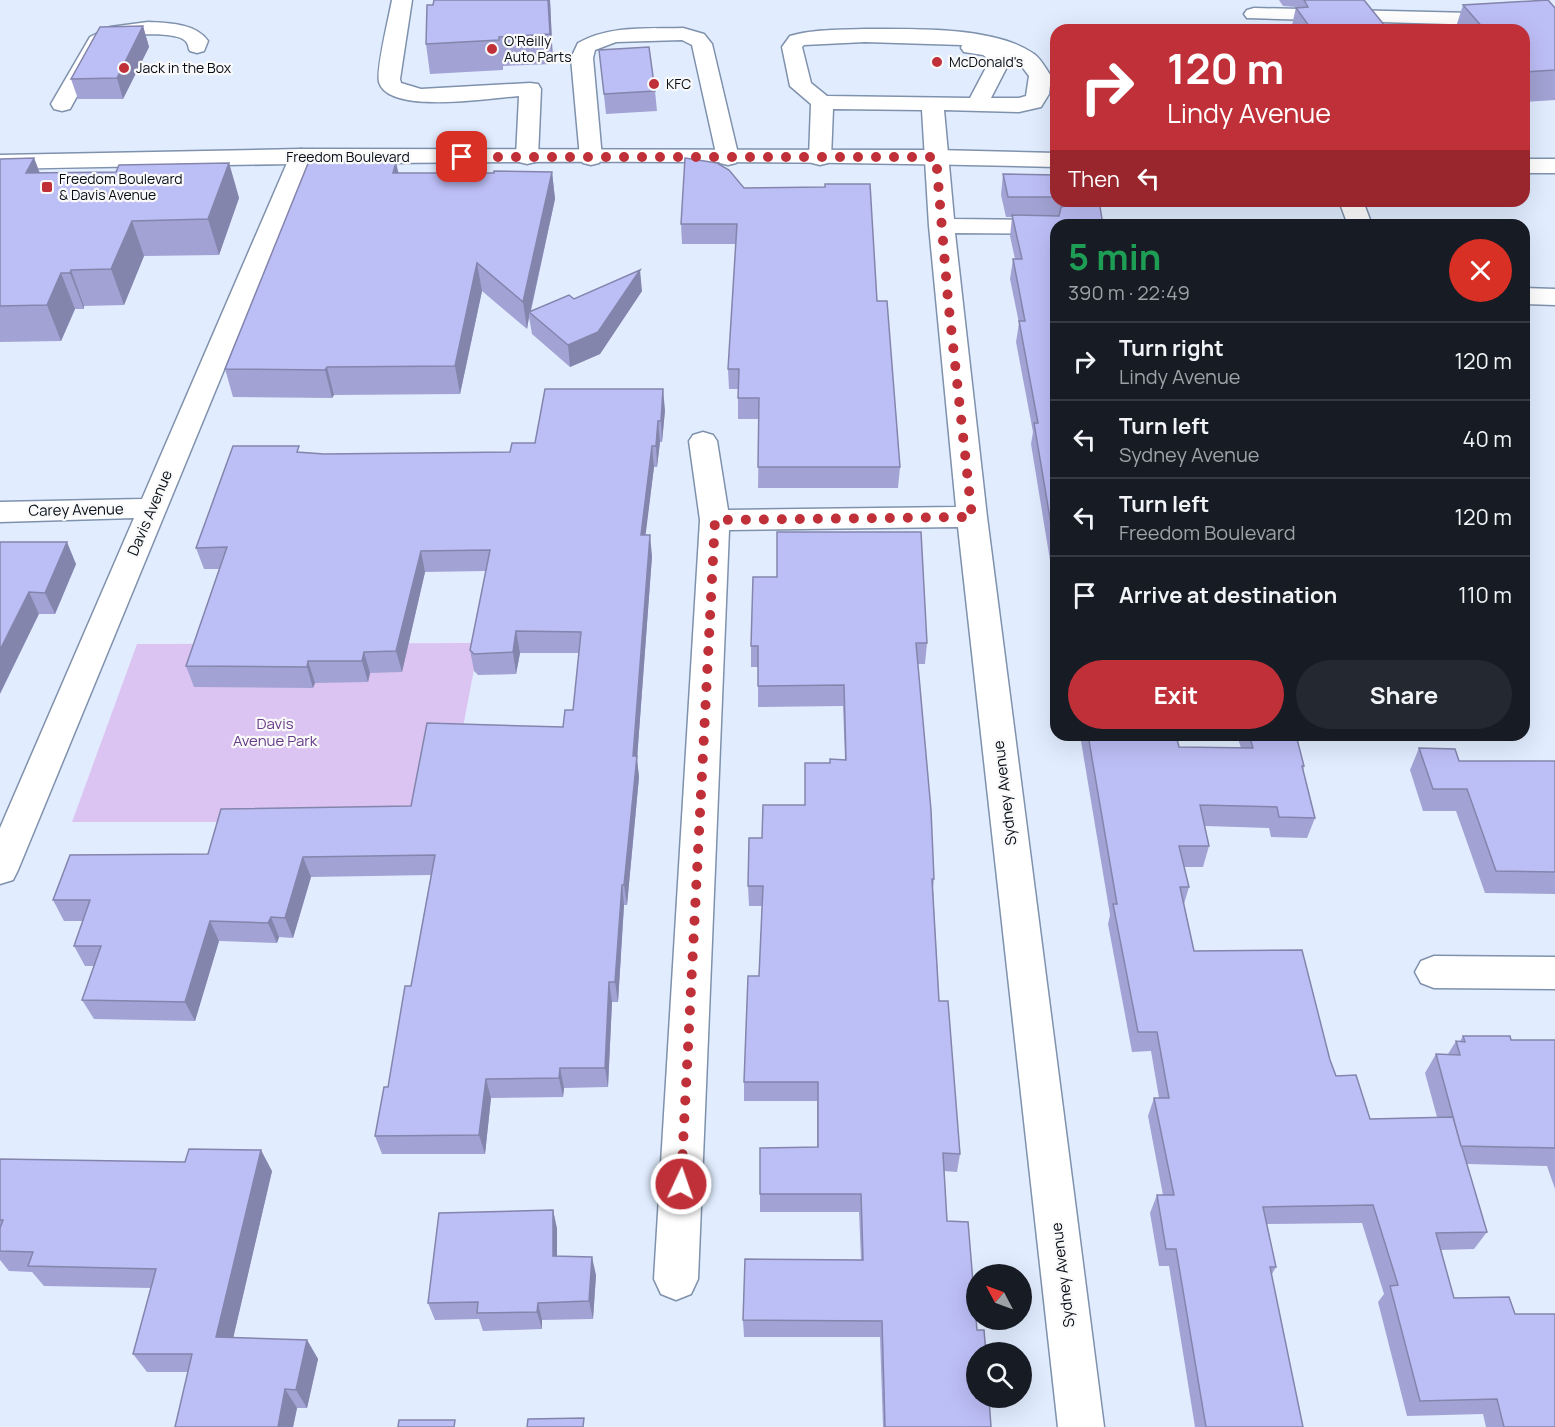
<!DOCTYPE html>
<meta charset="utf-8">
<style>
:root{--surface:#171b24;--page:#242831;--text:#f1f3f6;--muted:#9ea1a6;--line:#363941;--accent:#c03039}
body{margin:0;font-family:Manrope,sans-serif;background:var(--page);color:var(--text);height:100vh;display:flex;flex-direction:column;font-size:22px;white-space:nowrap}
*{box-sizing:border-box;margin:0}
p{font-size:20px;color:var(--muted)}
.icon{flex:none;width:33px;height:33px;fill:none;stroke:currentColor;stroke-width:2;stroke-linecap:round;stroke-linejoin:round}
.map{position:relative;flex:1;overflow:hidden}
.sheet{position:absolute;left:1050px;top:219px;width:480px;height:522px;display:flex;flex-direction:column;background:var(--surface);border-radius:18px;box-shadow:0 6px 24px #0002}
.sheet>*{flex:none}
.guide{position:absolute;left:1050px;top:24px;width:480px;height:183px;border-radius:18px;box-shadow:0 6px 24px #0002;background:#c03039;color:#fff;overflow:hidden}
.needle{width:39px;rotate:311deg}
.fabs{position:absolute;left:966px;top:1264px;display:grid;gap:12px}
.fabs a{display:grid;place-items:center;width:66px;height:66px;border-radius:50%;background:var(--surface);box-shadow:0 6px 24px #0002;font-size:30px}
.pin{position:absolute;display:grid;place-items:center;width:51px;height:51px;color:#fff;margin:-26px;border-radius:12px;box-shadow:0 3px 9px #0006}
.me{position:absolute;width:66px;margin:-33px;rotate:3deg;stroke-linejoin:round;filter:drop-shadow(0 0 4px #0008)}
.turn{display:flex;align-items:center;gap:21px;height:126px;padding:0 18px;font-size:27px}
.turn .icon{width:78px;height:78px;stroke-width:2.5}
.turn b{display:block;font-size:42px;line-height:51px}
.then{display:flex;align-items:center;height:57px;padding:0 18px;background:#0003;gap:12px;font-size:22px}
.round{display:grid;place-items:center;flex:none;width:63px;height:63px;border-radius:32px;background:var(--page)}
.overview{display:flex;align-items:center;justify-content:space-between;height:102px;padding:0 18px}
h1{font-size:36px;font-weight:700;line-height:45px;color:#1e9e55}
.cta{display:flex;gap:12px;margin-top:auto;padding:12px 18px}
.cta a{flex:1;height:69px;border-radius:36px;background:var(--accent);color:#fff;font-size:24px;font-weight:700;line-height:69px;text-align:center}
.cta a+a{background:var(--page);color:var(--text)}
ul{padding:0;list-style:none}
li{display:flex;align-items:center;gap:18px;height:78px;padding:0 18px;border-top:2px solid var(--line)}
li div{flex:1}
li b{display:block;font-size:22px}
li em{font-style:normal}
.map>svg:first-child{display:block}
.green{fill:#dbc4f1}
.lines{fill:none;stroke-linecap:round;stroke-linejoin:round}
.minor-casing{stroke:#7f91ac;stroke-width:3}
.major-casing{stroke:#7f91ac;stroke-width:3}
.minor{fill:#fff;fill-rule:evenodd}
.major{fill:#fff;fill-rule:evenodd}
.wall{fill:#a2a3d4}
.shaded-wall{fill:#8485ac}
.building{fill:#bcbef6;stroke:#8485ac;stroke-width:1.5}
.route{stroke:#c03039;stroke-width:10;stroke-dasharray:0 18}
.poi-dot{fill:#c03039;stroke:#f9f9f9;stroke-width:2}
.labels{text-anchor:middle;stroke-width:4.5;stroke-linejoin:round;paint-order:stroke}
.far-poi-label{font-size:14px;fill:#070d17;stroke:#f9f9f9;text-anchor:start}
.far-street-label{font-size:14px;fill:#070d17;stroke:#f9f9f9}
.street-label{font-size:15px;fill:#070d17;stroke:#f9f9f9}
.park-label{font-size:15px;fill:#663c88;stroke:#f9f9f9}
</style>
<div class="map">
<svg width="1555" height="1427" viewBox="0 0 1555 1427">
<rect width="100%" height="100%" fill="#e1edff"/>
<path class="green" d="M479,643L445,822H72L137,644Z"/>
<g class="lines">
<g class="minor-casing">
<g id="minor">
<path d="M392,0H412L400,79L401,83L421,89L530,83L538,84L541,89L538,157L535,162L527,164L519,162L516,157L519,96C492,98 388,115 379,82C376,69 389,17 392,0Z"/>
<path d="M1254,8L1555,15V27L1247,18L1244,14L1247,10Z"/>
<path d="M148,22C167,23 196,23 208,41L204,51L197,53L190,51C188,49 189,46 187,43C181,31 133,34 122,37C116,38 111,41 105,45L70,109L62,111L54,109L51,104L90,37L110,27Z"/>
<path d="M683,28L704,34L712,44L739,158L736,163L728,165L720,163L717,158L692,45L682,40L616,42L595,50L593,58L602,158L599,163L591,165L583,163L580,158L571,58L578,43C610,25 647,29 683,28Z"/>
<path d="M865,29C912,29 995,26 1034,54C1041,59 1046,69 1051,76L1049,94L1041,107L1019,112L944,110L954,219L1056,220L1065,222L1067,225H1056V234L955,233L987,517L1104,1427H1058L958,527L729,530L698,1279L691,1294L676,1300L661,1294L654,1279L700,520L689,441L693,435L703,432L713,435L717,441L728,510L956,507L929,226L922,110L833,109L831,158L828,163L820,165L812,163L809,158L811,104L790,86L782,47L790,36C814,29 840,30 865,29ZM865,42L962,45L961,48L964,52L983,55L990,60L970,98L827,96L811,83L802,47L804,45ZM1011,59L1020,64L1029,76L1026,96L1019,98H991Z"/>
<path d="M301,149L309,151L312,156L18,870L13,880L0,884V828L134,518L0,522V502L142,499L290,156L293,151Z"/>
<path d="M1339,201H1363L1372,225H1348Z"/>
<path d="M1524,288L1555,289V305L1524,304Z"/>
<path d="M1434,956L1555,957V989L1434,988L1421,983L1415,972L1421,961Z"/>
</g>
</g>
<g class="major-casing">
<g id="major">
<path d="M301,149L936,150L1056,153V167C704,158 352,162 0,169V155Z"/>
<rect x="1524" y="159" width="31" height="14"/>
</g>
</g>
<use href="#minor" class="minor"/>
<use href="#major" class="major"/>
</g>
<g class="wall">
<path d="M550,0L553,64L503,66V70L430,74L426,44Z"/>
<path d="M1279,0H1364L1385,26L1384,30H1291L1296,7L1283,6Z"/>
<path d="M1463,5L1555,8V100L1524,102V30H1455Z"/>
<path d="M143,26L149,47L123,99H78L71,79Z"/>
<path d="M599,50L655,91L657,111L606,114Z"/>
<path d="M34,158L40,173L116,172L229,163L239,198L219,255L144,256L124,305L84,306V309H75L61,341L0,342V159Z"/>
<path d="M552,172L555,199L531,311L574,299L642,291L600,354L570,367L532,334L529,317L527,329L482,291L460,394L334,395L332,398L233,397L225,369L398,173H494Z"/>
<path d="M1003,174L1056,175V201H1099L1056,225V597L1031,444L1033,432L1016,342L1019,323L1010,279L1013,259H1015L1010,236L1012,217H1006L1001,195Z"/>
<path d="M744,188L877,301L900,467L898,488H758L759,419H738V389H729L728,369L736,244H682L681,224Z"/>
<path d="M665,410L662,442H660L657,467H654L645,535L652,556L637,759L639,777L627,905H624L618,1002H612L608,1087L564,1088L563,1097L491,1098L485,1154H382L375,1136L388,1087L411,986L431,875L311,877L293,938L279,937L277,943L219,941L195,1021L94,1019L82,1000L94,966H85L74,946L83,921H64L53,900L208,854L411,806L563,727L573,710L579,653H520L516,674L478,675L474,671L470,650L486,571L425,572L402,672L370,673L368,682L315,683L313,688L194,687L186,666L219,569H204L196,548L301,453L324,454L510,452L535,443Z"/>
<path d="M0,542L76,564L55,614H39Z"/>
<path d="M927,643L925,664H918L934,879L933,889L939,1001L960,1154L957,1172L944,1171L947,1221L977,1330L991,1427H883L880,1337H744L743,1320L861,1260L859,1212H760V1148L817,1147V1101H744V1082L759,976L762,906H749L748,886L762,838L805,805L830,763L845,760L843,706L758,707V667H751V646Z"/>
<path d="M1080,735H1176L1179,747L1241,748L1237,735H1296L1304,766L1303,770L1315,818L1307,838L1271,837L1269,828L1205,826L1209,846L1203,867H1184L1189,887L1184,904L1194,951L1330,1060L1336,1076L1370,1119L1437,1117L1425,1073L1436,1054H1448L1456,1041H1460L1463,1036L1511,1040H1555V1189L1547,1166L1467,1164L1487,1232L1474,1249L1441,1250L1454,1298L1555,1427H1486L1483,1414L1407,1416L1378,1302L1384,1294L1362,1223L1267,1224L1276,1267L1271,1276L1303,1427H1195L1169,1266H1159L1150,1213L1157,1195H1163L1148,1116L1154,1098H1159L1151,1051L1132,1052L1108,924L1110,915Z"/>
<path d="M1419,748L1459,761H1555V894L1485,893L1456,811H1423L1410,770Z"/>
<path d="M0,1159L272,1171L233,1338L307,1340L318,1359L307,1408H297L293,1427H175L188,1372H147L133,1354L151,1288L44,1286L32,1272L9,1271L0,1260Z"/>
<path d="M553,1210L557,1229V1256L596,1275L593,1319L542,1320V1329L483,1331L479,1319L435,1320L428,1303Z"/>
</g>
<g class="shaded-wall">
<path d="M548,0H550L553,64L550,34Z"/>
<path d="M143,26L149,47L123,99L117,78Z"/>
<path d="M34,158L47,193L26,173Z"/>
<path d="M396,162L402,189L393,173Z"/>
<path d="M229,163L239,198L219,255L208,219Z"/>
<path d="M552,172L555,199L530,313L529,312V317L527,329L523,302Z"/>
<path d="M132,221L144,256L124,305L111,269Z"/>
<path d="M477,263L482,291L460,394L455,366Z"/>
<path d="M71,270L84,306V309L70,273Z"/>
<path d="M640,270L642,291L600,354L570,367L568,345Z"/>
<path d="M61,273L75,309L61,341L47,305Z"/>
<path d="M327,367L334,395L332,398L325,370Z"/>
<path d="M663,389L665,410L662,442L661,421Z"/>
<path d="M658,421L660,442L657,467L656,446Z"/>
<path d="M652,446L654,467L643,556L641,535Z"/>
<path d="M650,535L652,556L637,759L639,777L627,905L624,885Z"/>
<path d="M67,542L76,564L55,614L45,593Z"/>
<path d="M421,551L425,572L402,672L396,651Z"/>
<path d="M29,592L39,614L0,694V650Z"/>
<path d="M516,631L520,653L516,674L513,652Z"/>
<path d="M364,652L370,673L368,682L362,661Z"/>
<path d="M308,661L315,683L313,688L307,667Z"/>
<path d="M303,857L311,877L293,938L285,918Z"/>
<path d="M622,885L624,905L618,1002L615,982Z"/>
<path d="M271,917L279,937L277,943L268,923Z"/>
<path d="M210,921L219,941L195,1021L185,1002Z"/>
<path d="M609,982L612,1002L608,1087L605,1068Z"/>
<path d="M560,1068L564,1088L563,1097L559,1078Z"/>
<path d="M486,1079L491,1098L485,1154L479,1135Z"/>
<path d="M261,1150L272,1171L229,1356L216,1337Z"/>
<path d="M553,1210L557,1229V1274L553,1256Z"/>
<path d="M592,1257L596,1275L593,1319L589,1301Z"/>
<path d="M538,1303L542,1320V1329L537,1312Z"/>
<path d="M307,1340L318,1359L307,1408L296,1390Z"/>
<path d="M285,1389L297,1408L293,1427H278Z"/>
</g>
<g class="building">
<path d="M434,0H548L550,34L499,37V40L426,44L427,5H433Z"/>
<path d="M1304,0H1364L1385,26H1379L1382,30H1312L1296,8L1308,7Z"/>
<path d="M1548,0L1555,8V70L1524,72V30H1485L1463,5Z"/>
<path d="M143,26L117,78L71,79L100,27Z"/>
<path d="M649,47L655,91L604,94L599,50Z"/>
<path d="M34,158L26,173L116,172L119,165L229,163L208,219L132,221L111,269L71,270L70,273H61L47,305L0,306V159Z"/>
<path d="M685,158L717,163L729,170L744,188L825,187V184H870L877,301H887L900,467H758L759,398H738L739,369H728L737,224H681Z"/>
<path d="M309,161L396,162L393,173H494V171L552,172L523,302L477,263L455,366L327,367L325,370L225,369Z"/>
<path d="M1003,174L1056,175V197H1008Z"/>
<path d="M1070,201H1099L1103,225H1056V554L1034,423H1038L1019,321H1025L1013,259H1022L1012,215L1059,216L1061,207L1072,205Z"/>
<path d="M640,270L598,332L568,345L529,312L569,295L574,299Z"/>
<path d="M545,389H663L661,421H658L656,446H652L641,535H650L633,756H637L624,885H622L615,982H609L605,1068H560L559,1078L486,1079L479,1135L375,1136L384,1087H388L405,986H411L435,855L303,857L285,918L271,917L268,923L210,921L185,1002L82,1000L101,946H74L90,900H53L70,855L208,854L221,809L411,806L427,723L563,727L565,710H573L581,632L516,631L513,652L474,654L470,650L490,550L421,551L396,651L364,652L362,661H308L307,667L186,666L227,547L196,548L233,446H299L297,452L324,454L510,452L512,443H535Z"/>
<path d="M777,532H921L927,643H916L931,810L934,879H932L939,1001H948L960,1154L943,1153L947,1221L968,1222L977,1330H984L986,1353H976V1398H989L991,1427H885L882,1321L743,1320L745,1259L863,1260L861,1194H760V1148L818,1147V1082H744L748,976H759L763,886H748L749,838H762L763,805H805V763H830V759L846,760L844,685L758,686V646H751L753,577H777Z"/>
<path d="M0,542H67L45,593L29,592L0,650Z"/>
<path d="M1088,735H1176L1179,747L1253,748L1249,735H1296L1304,766H1302L1315,818L1279,817L1277,807L1200,805L1209,846H1179L1189,887H1180L1194,951L1302,950L1330,1060L1336,1076L1356,1075L1370,1119L1453,1117L1487,1232L1436,1233L1454,1298L1509,1297L1515,1314H1555V1427H1504L1497,1399L1420,1401L1390,1286L1398,1285L1373,1205L1263,1207L1276,1267H1270L1303,1427H1206L1176,1249H1166L1157,1195H1174L1154,1098H1169L1157,1032H1138L1113,904H1117Z"/>
<path d="M1419,748L1455,749L1459,761H1555V872L1496,871L1467,789H1433Z"/>
<path d="M1463,1036H1510L1511,1040H1555V1148L1461,1146L1436,1054L1460,1055L1456,1041L1465,1042Z"/>
<path d="M189,1149L261,1150L216,1337L307,1340L296,1390L285,1389L278,1427H175L192,1354H133L156,1269L28,1266L33,1252L0,1251V1228L3,1220H0V1159L185,1162Z"/>
<path d="M553,1210V1256L592,1257L589,1301L538,1303L537,1312L477,1313L478,1302L428,1303L439,1213Z"/>
<path d="M584,1418L583,1427H527L528,1419Z"/>
<path d="M399,1420H455L454,1427H398Z"/>
</g>
<g class="lines">
<path class="route" d="M462,157H936L948,300L972,517L715,520L681,1184"/>
</g>
<g class="poi-dot">
<circle cx="492" cy="49" r="6"/>
<circle cx="937" cy="62" r="6"/>
<circle cx="124" cy="68" r="6"/>
<circle cx="654" cy="84" r="6"/>
<rect x="41" y="181" width="12" height="12" rx="3"/>
</g>
<g class="labels">
<g class="far-poi-label">
<text x="504" y="46">O'Reilly<tspan x="504" dy="16">Auto Parts</tspan></text>
<text x="949" y="67">McDonald's</text>
<text x="136" y="73">Jack in the Box</text>
<text x="666" y="89">KFC</text>
<text x="59" y="184">Freedom Boulevard<tspan x="59" dy="16">&amp; Davis Avenue</tspan></text>
</g>
<g class="far-street-label">
<text x="348" y="162">Freedom Boulevard</text>
</g>
<g class="street-label">
<text transform="translate(76 510) rotate(-1)" y="5">Carey Avenue</text>
<text transform="translate(150 513) rotate(-67)" y="5">Davis Avenue</text>
<text transform="translate(1005 793) rotate(-97)" y="5">Sydney Avenue</text>
<text transform="translate(1063 1275) rotate(-97)" y="5">Sydney Avenue</text>
</g>
<g class="park-label">
<text x="275" y="729">Davis<tspan x="275" dy="17">Avenue Park</tspan></text>
</g>
</g>
</svg>
<div class="fabs">
<a><svg class="needle" viewBox="-14 -14 28 28"><path d="M0-13l5 13h-10z" fill="#e53935"/><path d="M0 13l5-13h-10z" fill="#9ea1a6"/></svg></a>
<a><svg class="icon" aria-label="search" viewBox="0 0 24 24"><circle cx="10" cy="10" r="6"/><path d="M15 15l6 6"/></svg></a>
</div>
<div class="pin" style="left:462px;top:157px;background:#d93025"><svg class="icon" aria-label="arrive" viewBox="0 0 24 24"><path d="M6 21V4h12l-3 4 3 4H6"/></svg></div>
<svg class="me" style="left:681px;top:1184px" viewBox="-20 -20 40 40"><circle r="17" fill="#c03039" stroke="#fff" stroke-width="3"/><path d="M0-11L8 9 0 5-8 9z" fill="#fff"/></svg>
<div class="guide">
<div class="turn"><svg class="icon" aria-label="right" viewBox="0 0 24 24"><path d="M7 20v-9h11M14 6l5 5-5 5"/></svg><div><b>120 m</b>Lindy Avenue</div></div>
<div class="then">Then<svg class="icon" aria-label="left" viewBox="0 0 24 24"><path d="M17 20v-9H6M10 6l-5 5 5 5"/></svg></div>
</div>
<section class="sheet">
<div class="overview"><div><h1>5 min</h1><p>390 m · 22:49</p></div><a class="round" style="background:#d93025;color:#fff"><svg class="icon" aria-label="close" viewBox="0 0 24 24"><path d="M6 6l12 12M18 6L6 18"/></svg></a></div>
<ul>
<li><svg class="icon" aria-label="right" viewBox="0 0 24 24"><path d="M7 20v-9h11M14 6l5 5-5 5"/></svg><div><b>Turn right</b><p>Lindy Avenue</p></div><em>120 m</em></li>
<li><svg class="icon" aria-label="left" viewBox="0 0 24 24"><path d="M17 20v-9H6M10 6l-5 5 5 5"/></svg><div><b>Turn left</b><p>Sydney Avenue</p></div><em>40 m</em></li>
<li><svg class="icon" aria-label="left" viewBox="0 0 24 24"><path d="M17 20v-9H6M10 6l-5 5 5 5"/></svg><div><b>Turn left</b><p>Freedom Boulevard</p></div><em>120 m</em></li>
<li><svg class="icon" aria-label="arrive" viewBox="0 0 24 24"><path d="M6 21V4h12l-3 4 3 4H6"/></svg><div><b>Arrive at destination</b></div><em>110 m</em></li>
</ul>
<div class="cta"><a>Exit</a><a>Share</a></div>
</section>
</div>
